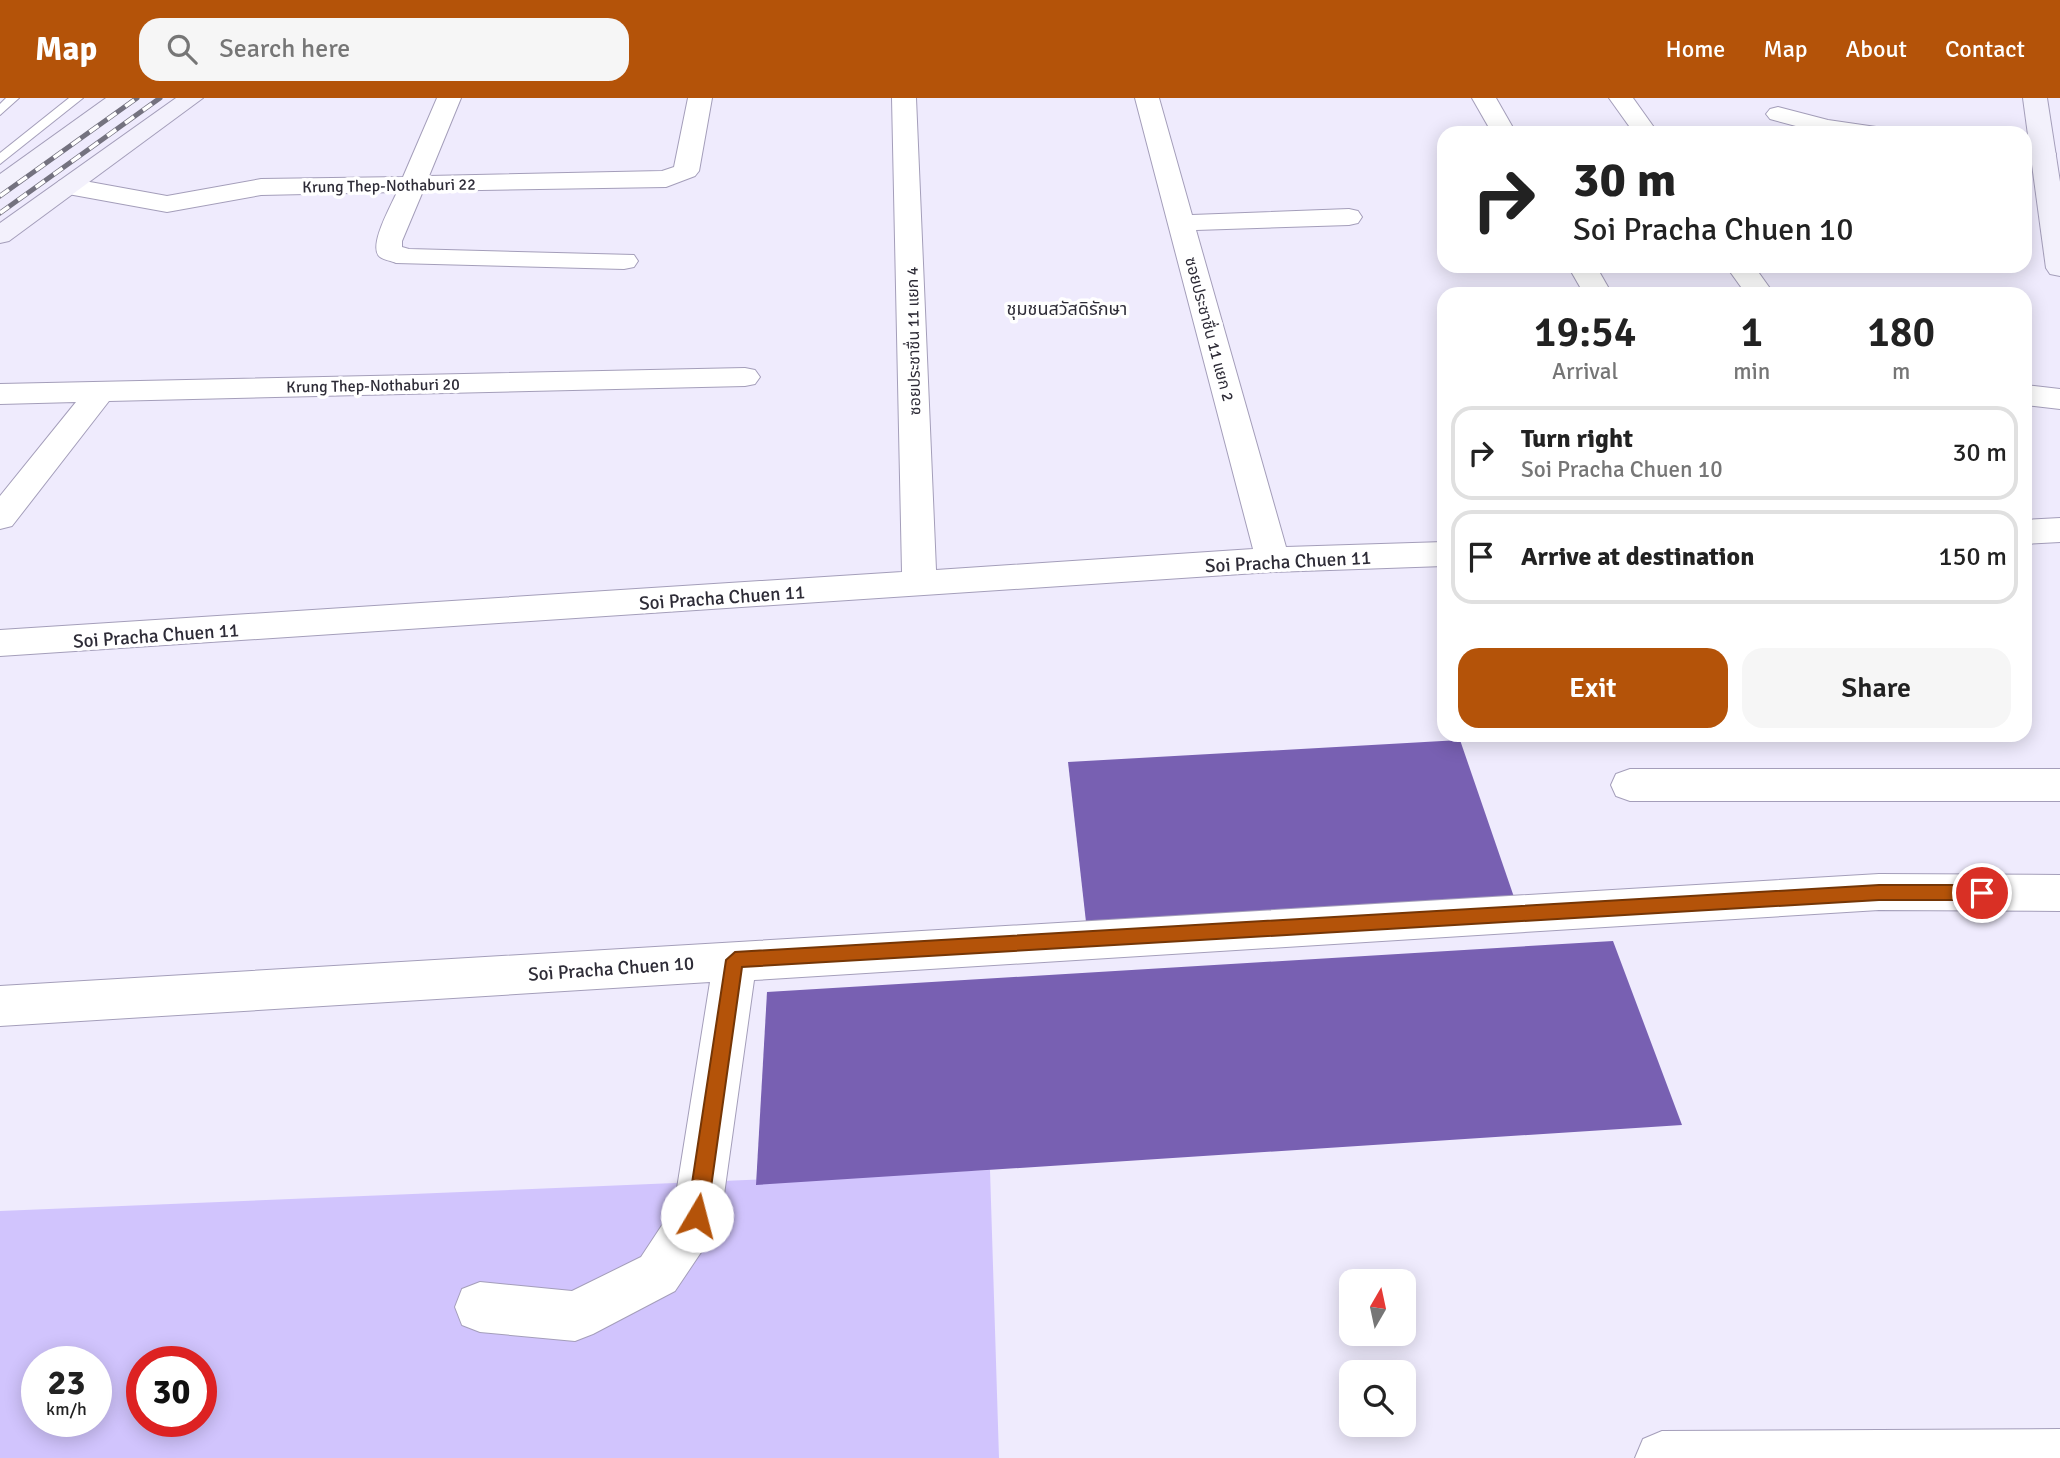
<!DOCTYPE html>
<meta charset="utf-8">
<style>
:root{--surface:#fff;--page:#f6f6f6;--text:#222;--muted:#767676;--line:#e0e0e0;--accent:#b45309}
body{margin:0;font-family:Signika,"Noto Sans Thai",sans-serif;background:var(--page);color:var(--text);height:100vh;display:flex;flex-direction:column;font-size:26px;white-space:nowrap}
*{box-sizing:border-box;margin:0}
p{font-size:23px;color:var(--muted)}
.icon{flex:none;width:38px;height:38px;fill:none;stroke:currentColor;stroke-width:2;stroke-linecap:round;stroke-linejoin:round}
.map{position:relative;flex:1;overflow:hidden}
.drawer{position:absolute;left:1437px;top:189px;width:595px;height:455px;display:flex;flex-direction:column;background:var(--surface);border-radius:21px;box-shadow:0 4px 18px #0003}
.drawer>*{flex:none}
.banner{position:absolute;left:1437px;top:28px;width:595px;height:147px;border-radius:21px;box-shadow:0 4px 18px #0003;background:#fff;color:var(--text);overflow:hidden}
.needle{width:46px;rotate:9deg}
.tools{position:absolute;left:1339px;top:1171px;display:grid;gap:14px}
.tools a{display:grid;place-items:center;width:77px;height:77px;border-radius:14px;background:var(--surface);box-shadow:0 4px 18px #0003;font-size:35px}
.speed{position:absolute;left:21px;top:1248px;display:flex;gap:14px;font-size:35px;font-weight:700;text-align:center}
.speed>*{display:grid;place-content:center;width:91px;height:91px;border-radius:50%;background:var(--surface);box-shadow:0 4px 18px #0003;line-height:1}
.speed small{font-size:18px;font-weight:400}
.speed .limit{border:10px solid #d22;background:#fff;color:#111}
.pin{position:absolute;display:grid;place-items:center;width:60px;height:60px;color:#fff;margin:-30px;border:4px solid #fff;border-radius:50%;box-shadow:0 2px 7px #0007}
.me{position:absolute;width:77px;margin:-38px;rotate:8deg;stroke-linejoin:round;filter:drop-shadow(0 0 5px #0008)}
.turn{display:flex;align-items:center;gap:24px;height:147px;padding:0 21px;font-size:32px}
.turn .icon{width:91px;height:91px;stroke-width:2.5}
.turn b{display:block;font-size:49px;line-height:60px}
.eta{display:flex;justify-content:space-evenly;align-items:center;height:119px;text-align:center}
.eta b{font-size:42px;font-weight:600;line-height:49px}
.button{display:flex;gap:14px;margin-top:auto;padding:14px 21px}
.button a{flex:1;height:80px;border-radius:21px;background:var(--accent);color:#fff;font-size:28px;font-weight:600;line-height:80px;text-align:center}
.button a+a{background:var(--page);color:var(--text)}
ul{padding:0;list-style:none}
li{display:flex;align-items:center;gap:21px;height:94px;margin:0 14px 10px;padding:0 7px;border:4px solid var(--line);border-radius:21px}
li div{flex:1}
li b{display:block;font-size:26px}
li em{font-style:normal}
header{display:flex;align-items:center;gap:42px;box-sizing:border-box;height:98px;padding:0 35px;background:var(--accent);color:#fff}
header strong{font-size:33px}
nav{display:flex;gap:38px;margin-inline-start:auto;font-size:24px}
.search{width:490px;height:63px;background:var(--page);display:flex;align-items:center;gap:18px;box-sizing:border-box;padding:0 24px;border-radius:21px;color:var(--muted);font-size:26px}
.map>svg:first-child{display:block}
.green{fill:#d1c4fd;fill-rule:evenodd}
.building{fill:#7860b2}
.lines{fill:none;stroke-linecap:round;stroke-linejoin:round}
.lane-casing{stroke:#a49eba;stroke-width:2}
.street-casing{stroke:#a49eba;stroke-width:2}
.secondary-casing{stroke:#a49eba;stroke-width:2}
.lane{fill:#fff;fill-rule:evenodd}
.street{fill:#fff;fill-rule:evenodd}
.secondary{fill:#f3f1fc;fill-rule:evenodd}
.rail-casing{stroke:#74727f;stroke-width:5}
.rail{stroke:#fff;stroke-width:3.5;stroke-dasharray:11;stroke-linecap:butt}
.route{fill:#b45309;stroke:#753606;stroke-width:2}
.labels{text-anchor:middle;stroke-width:7;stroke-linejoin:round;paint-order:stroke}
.far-street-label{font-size:16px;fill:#2e2c37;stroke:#fff}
.far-neighbourhood-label{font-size:18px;fill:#2e2c37;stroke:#fff}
.street-label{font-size:19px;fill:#2e2c37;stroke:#fff}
</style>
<header>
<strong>Map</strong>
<div class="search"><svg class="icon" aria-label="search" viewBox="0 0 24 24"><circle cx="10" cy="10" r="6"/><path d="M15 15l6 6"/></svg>Search here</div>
<nav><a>Home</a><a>Map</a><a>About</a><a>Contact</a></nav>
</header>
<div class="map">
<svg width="2060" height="1360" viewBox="0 0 2060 1360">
<rect width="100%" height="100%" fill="#efebfd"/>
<path class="green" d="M990,1072L999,1360H0V1113ZM37,1264H96V1323H37ZM142,1264H201V1323H142Z"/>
<g class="building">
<path d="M1460,642L1514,799L1086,824L1068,664Z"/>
<path d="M1613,843L1682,1027L756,1087L767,894Z"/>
</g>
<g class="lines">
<g class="lane-casing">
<g id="lane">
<path d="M6,0H19L0,17V6Z"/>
<path d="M69,0H83L0,66V55Z"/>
</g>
</g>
<g class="street-casing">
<g id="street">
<path d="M437,0H461L429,78L662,73L674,69L688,0H712L699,73L695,78L666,89L423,93L402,143V149L409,151L634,157L638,163L634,169L624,171L396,165C392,163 384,162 380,159C367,149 392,106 397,94L261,97L167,114L68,96L59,93L55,88L59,83L68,80L167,98L261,81L403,79Z"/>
<path d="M892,0H916L936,472L1253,451L1135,0H1159L1192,117L1349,111L1358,113L1362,119L1358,125L1349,127L1196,132L1286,449L1444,444V468L1273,474L0,558V532L902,474Z"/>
<path d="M1472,0H1496L1516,35H1492Z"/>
<path d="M1609,0H1633L1658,35H1634Z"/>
<path d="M1778,9L1828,22L1883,30L1886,35H1822L1770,21L1766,16L1770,11Z"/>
<path d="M2025,47L2053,51L2056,56L2053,61H2025Z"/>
<path d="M1568,168H1596L1612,196H1584Z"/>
<path d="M1726,168H1754L1774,196H1746Z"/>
<path d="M745,270L755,272L760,279L755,286L745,288L109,303L12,428L0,431V398L76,304L0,306V286Z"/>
<path d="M2025,287L2060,291V311L2025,307Z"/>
<path d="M2060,420V444L2025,446V422Z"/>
<path d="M1630,671H2060V703H1630L1616,698L1611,687L1616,676Z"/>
<path d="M1879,776L2060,777V813L1879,812L754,882L721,1118L714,1135L675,1193L593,1236L575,1243L480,1234L462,1227L455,1209L462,1191L480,1184L572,1193L641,1159L674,1109L710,884L0,928V888Z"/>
<path d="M2060,1331V1360H1635L1643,1341L1662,1333Z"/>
</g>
</g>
<g class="secondary-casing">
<g id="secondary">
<path d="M106,0H133L9,93L0,96V76Z"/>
<path d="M176,0H203L9,143L0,145V125Z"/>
<path d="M2023,0H2047L2060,84V178L2050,176L2046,170Z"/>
</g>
</g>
<use href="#lane" class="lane"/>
<use href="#street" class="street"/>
<use href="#secondary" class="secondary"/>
<g class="rail-casing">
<g id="rail">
<path d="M0,98L137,0"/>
<path d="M0,115L160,0"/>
</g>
</g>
<use href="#rail" class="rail"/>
</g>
<path class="route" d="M1879,787H1982L1991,795L1982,802H1879L742,869L707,1118L704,1125L697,1128L690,1125L687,1118L726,862L735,854Z"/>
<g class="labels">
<g class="far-street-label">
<text transform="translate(389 87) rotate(-1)" y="6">Krung Thep-Nothaburi 22</text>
<text transform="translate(1210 231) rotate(75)" y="6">ซอยประชาชื่น 11 แยก 2</text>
<text transform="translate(913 243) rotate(-91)" y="6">ซอยประชาชื่น 11 แยก 4</text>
<text transform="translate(373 287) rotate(-1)" y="6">Krung Thep-Nothaburi 20</text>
</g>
<g class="far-neighbourhood-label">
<text x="1067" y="217">ชุมชนสวัสดิรักษา</text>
</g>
<g class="street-label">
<text transform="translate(1288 463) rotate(-3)" y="7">Soi Pracha Chuen 11</text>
<text transform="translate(722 499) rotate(-4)" y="7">Soi Pracha Chuen 11</text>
<text transform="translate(156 537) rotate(-4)" y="7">Soi Pracha Chuen 11</text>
<text transform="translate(611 870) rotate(-4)" y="7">Soi Pracha Chuen 10</text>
</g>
</g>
</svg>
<div class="tools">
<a><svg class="needle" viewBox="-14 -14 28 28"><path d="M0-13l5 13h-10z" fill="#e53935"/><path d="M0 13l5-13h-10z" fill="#767676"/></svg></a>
<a><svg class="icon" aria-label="search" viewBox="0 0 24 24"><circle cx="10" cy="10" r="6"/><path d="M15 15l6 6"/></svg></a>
</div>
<div class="speed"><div>23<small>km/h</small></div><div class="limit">30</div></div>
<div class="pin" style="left:1982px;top:795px;background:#d93025"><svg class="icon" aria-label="arrive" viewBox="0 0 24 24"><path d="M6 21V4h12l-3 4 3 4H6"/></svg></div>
<svg class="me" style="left:697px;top:1118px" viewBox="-20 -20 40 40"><circle r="19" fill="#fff"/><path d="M0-13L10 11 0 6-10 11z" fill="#b45309"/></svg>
<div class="banner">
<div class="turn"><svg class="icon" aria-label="right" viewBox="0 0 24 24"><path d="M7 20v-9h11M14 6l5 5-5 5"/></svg><div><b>30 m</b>Soi Pracha Chuen 10</div></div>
</div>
<section class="drawer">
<div class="eta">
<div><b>19:54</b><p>Arrival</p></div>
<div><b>1</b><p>min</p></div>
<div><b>180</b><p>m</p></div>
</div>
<ul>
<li><svg class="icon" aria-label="right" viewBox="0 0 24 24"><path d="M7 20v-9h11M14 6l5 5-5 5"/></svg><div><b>Turn right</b><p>Soi Pracha Chuen 10</p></div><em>30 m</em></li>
<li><svg class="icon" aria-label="arrive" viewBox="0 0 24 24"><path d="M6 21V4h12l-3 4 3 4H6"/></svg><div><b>Arrive at destination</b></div><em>150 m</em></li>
</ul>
<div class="button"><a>Exit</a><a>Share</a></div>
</section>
</div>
